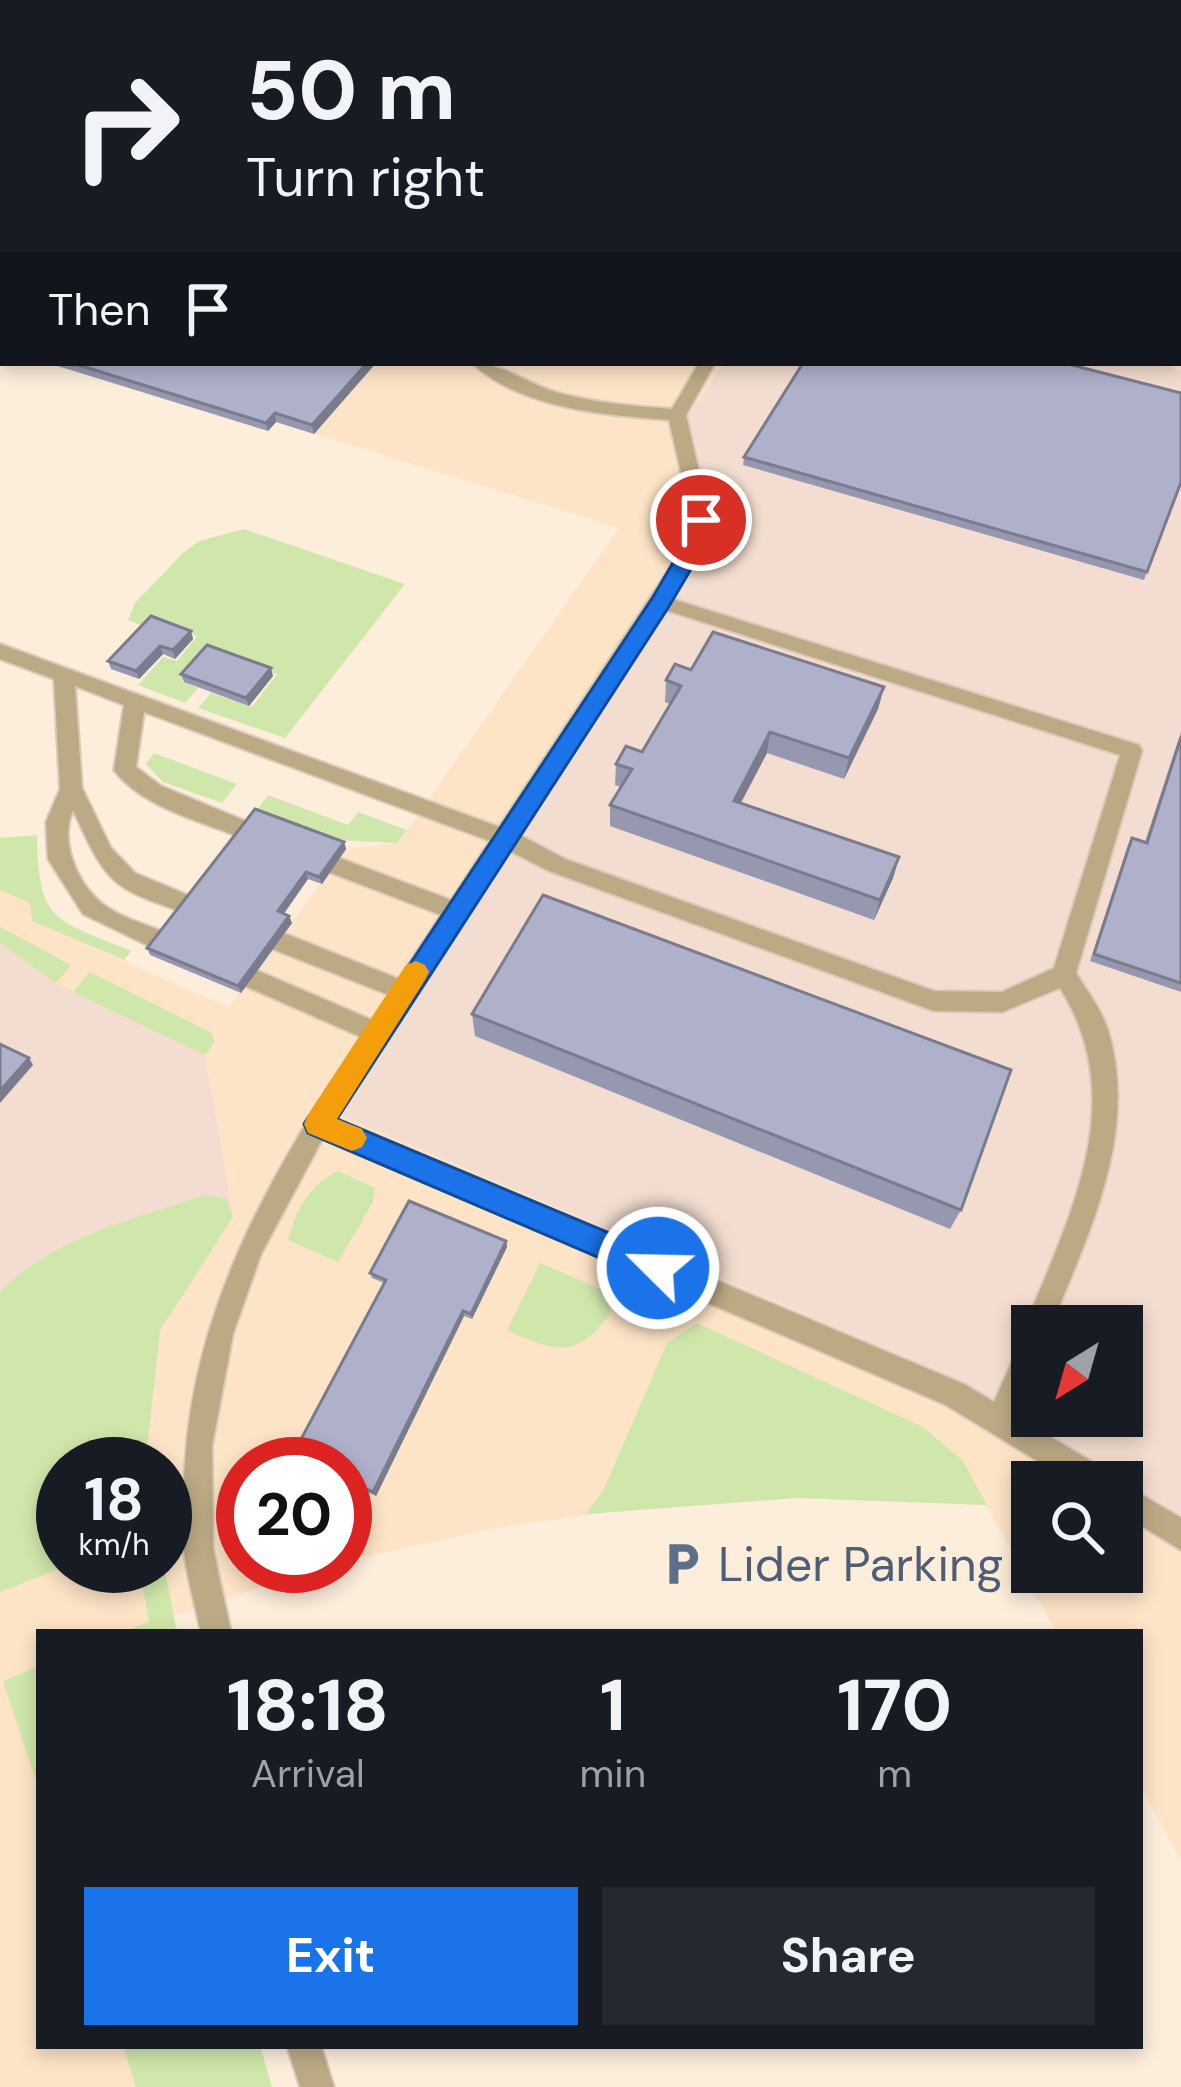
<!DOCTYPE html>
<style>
:root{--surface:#171b24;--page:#242831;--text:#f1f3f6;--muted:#9ea1a6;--accent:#1a73e8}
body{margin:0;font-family:"DM Sans",sans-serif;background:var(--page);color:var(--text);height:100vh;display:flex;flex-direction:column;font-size:45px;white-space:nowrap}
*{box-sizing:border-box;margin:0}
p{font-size:39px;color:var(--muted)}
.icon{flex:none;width:66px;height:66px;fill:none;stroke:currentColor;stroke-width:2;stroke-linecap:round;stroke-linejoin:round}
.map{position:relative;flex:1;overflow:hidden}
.drawer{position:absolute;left:36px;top:1629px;width:1107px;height:420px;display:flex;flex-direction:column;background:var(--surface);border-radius:0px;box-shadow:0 6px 18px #0003}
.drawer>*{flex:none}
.hud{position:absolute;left:0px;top:0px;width:1182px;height:366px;box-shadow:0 6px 18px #0003;background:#171b24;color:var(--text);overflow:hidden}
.needle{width:78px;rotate:217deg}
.fabs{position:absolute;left:1011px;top:1305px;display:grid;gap:24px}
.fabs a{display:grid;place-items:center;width:132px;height:132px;border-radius:0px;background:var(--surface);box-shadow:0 6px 18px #0003;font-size:60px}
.speed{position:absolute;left:36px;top:1437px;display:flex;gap:24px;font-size:60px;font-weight:700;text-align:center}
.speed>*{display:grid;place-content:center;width:156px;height:156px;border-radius:50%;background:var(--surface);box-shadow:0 6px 18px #0003;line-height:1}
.speed small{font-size:30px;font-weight:400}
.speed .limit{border:18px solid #d22;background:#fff;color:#111}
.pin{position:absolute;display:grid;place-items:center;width:102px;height:102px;color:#fff;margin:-51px;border:6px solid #fff;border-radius:50%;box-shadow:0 3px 12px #0007}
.me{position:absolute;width:132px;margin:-66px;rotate:293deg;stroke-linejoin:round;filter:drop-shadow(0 0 9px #0008)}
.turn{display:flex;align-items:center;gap:42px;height:252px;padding:0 48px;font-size:54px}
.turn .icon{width:156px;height:156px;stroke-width:2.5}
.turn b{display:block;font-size:84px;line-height:102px}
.then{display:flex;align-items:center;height:114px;padding:0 48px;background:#0003;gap:24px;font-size:45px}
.eta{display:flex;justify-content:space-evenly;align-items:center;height:204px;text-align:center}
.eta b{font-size:72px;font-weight:700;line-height:84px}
.cta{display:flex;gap:24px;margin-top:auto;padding:24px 48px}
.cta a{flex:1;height:138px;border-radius:0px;background:var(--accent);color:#fff;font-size:48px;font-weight:700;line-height:138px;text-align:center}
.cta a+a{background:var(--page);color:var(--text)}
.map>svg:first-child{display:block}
.built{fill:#fde4c7;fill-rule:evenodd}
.industrial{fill:#f3ddd0;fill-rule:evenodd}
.green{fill:#d0e7ab}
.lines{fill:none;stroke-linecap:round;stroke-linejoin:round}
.taxiway{fill:#a4988a;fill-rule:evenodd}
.lane-casing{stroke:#d9caba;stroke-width:4}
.lane{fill:#bcaa85;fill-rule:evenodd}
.wall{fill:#9698af}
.shaded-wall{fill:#7a7c8e}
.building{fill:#afb1cb;stroke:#7a7c8e;stroke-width:3}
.route{fill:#1a73e8;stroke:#114b97;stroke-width:3}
.slow{fill:#f59e0b}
.labels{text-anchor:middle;stroke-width:9;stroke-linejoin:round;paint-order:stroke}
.near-service-label{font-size:48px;fill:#4e5e75;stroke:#fdeddb;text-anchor:start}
</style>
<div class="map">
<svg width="1181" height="2087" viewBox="0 0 1181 2087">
<rect width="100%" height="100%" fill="#fdeddb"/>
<path class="built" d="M0,0H1181V1860L1140,1785V1632H1056L986,1505L797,1498L649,1506L501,1527L345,1561V1464H243V1566H327L123,1632H39V1666L4,1682L39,1790V2046H123L136,2087H0V890L30,903L32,921L229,1007L346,849L398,843L619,528L277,422L268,431L48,363H1179V3H3V349ZM1032,1326H1122V1416H1032ZM63,1464H165V1566H63ZM1032,1482H1122V1572H1032Z"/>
<g class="industrial">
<path d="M724,363H1166L1181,373V1521L1007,1409L912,1360L339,1114L711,535L686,419ZM1032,1326H1122V1416H1032Z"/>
<path d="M0,943L56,983L205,1055L233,1217L160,1330L147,1448L132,1464H63L66,1566L0,1592Z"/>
</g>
<g class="green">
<path d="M244,529L405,584L285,738L198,708L211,693L252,707L277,674L208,650L182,681L198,688L185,703L138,685L163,657L177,661L197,636L152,620L145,627L128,620L135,603L183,553L199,541Z"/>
<path d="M154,753L237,784L222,803L163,782L146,764Z"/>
<path d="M268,795L348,825L358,812L407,830L397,843L337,840L257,810Z"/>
<path d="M37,835C38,924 55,919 131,951L124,960L32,921L30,903L0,890V838Z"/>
<path d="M0,927L71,965L56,983L0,943Z"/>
<path d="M90,972L212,1033L214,1043L205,1055L73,992Z"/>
<path d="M338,1171L375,1188L373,1202L338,1262L288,1240C296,1210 309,1185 338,1171Z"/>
<path d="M204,1195L226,1199L233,1217L160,1330L147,1448L132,1464H63L66,1566L0,1592V1292C54,1237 132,1220 204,1195Z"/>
<path d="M540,1263L608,1292L610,1314C576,1360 554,1352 507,1330Z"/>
<path d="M697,1323L923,1427L963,1461L987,1505L797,1498L586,1514L604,1489L667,1343Z"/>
<path d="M139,1566H164L177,1632H123L149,1622Z"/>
<path d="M39,1666V1790L3,1681Z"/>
<path d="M123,2046H260L272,2087H136Z"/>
</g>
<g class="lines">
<path class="taxiway" d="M0,12L3,13V61L0,60Z"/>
<g class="lane-casing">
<g id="lane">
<path d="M659,0H684L687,3H662Z"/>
<rect x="0" y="118" width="3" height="9"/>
<rect x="0" y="164" width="3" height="9"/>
<path d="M472,363C502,363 529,385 559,393C596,403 634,406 672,409L699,363H715L686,415L710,520L708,537L669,598L1139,745L1142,751L1076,973C1087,991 1101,1009 1108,1030C1139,1132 1089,1233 1051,1326H1032V1376L1016,1416L1109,1472L1113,1482H1072L946,1405L323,1138L261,1254L233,1334L212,1446L213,1548L231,1632H201C195,1605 187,1578 184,1551C182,1533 184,1513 184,1495C185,1319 267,1180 361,1037L243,985L239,978L243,971L251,968L372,1020L389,995L270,948L267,941L270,934H286L399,979L441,915L326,871L323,865L326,859H342L451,900L490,841L144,712L136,767L161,786L255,825L258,831L255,837H239C198,820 142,807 114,770L124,705L75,686L82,788L111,848L135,873L197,899L200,905L189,914C109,887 108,885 73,810C60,840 75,878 98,900C114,916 148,925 169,934L172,941L169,948H153L83,914L48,859L46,822L60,789L54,679L0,659V644L499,827L690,537L692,520L669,420C605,415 521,409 472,363ZM662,609L1120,755L1054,968L1002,992L934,991L565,859L518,834ZM508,850L549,871L934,1011L1002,1012L1060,988C1131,1100 1070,1216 1025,1326L1026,1330L994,1402L966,1385L335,1120Z"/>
<path d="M1122,1483L1181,1518V1550L1122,1514Z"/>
<path d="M287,2046H321L334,2087H300Z"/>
</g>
</g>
<use href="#lane" class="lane"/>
</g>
<g class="wall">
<path d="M48,363H376L314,434L276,422L268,431Z"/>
<path d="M744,457L1181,482L1144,580L743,465Z"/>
<path d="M191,631L193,639L175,659L163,654L139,679L111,669L108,661Z"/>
<path d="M691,670L884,687L878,709L844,779L767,753L741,803L899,857L893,878L874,920L610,826V805L621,787L615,785L616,764L642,752L670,704L665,702L666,680Z"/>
<path d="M181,674L273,676L249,706L184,682Z"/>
<path d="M1181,732V992L1090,961L1128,845L1132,838L1145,842Z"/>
<path d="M344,842L346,849L322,884L308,879L284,914L289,916L292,923L241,993L150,955L147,948Z"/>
<path d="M472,1014L961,1210L950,1229L475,1036Z"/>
<path d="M506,1241L507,1247L472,1319L464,1316L376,1496L345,1482V1464H304L295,1460L292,1456L384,1283L372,1278L370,1273Z"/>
</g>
<g class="shaded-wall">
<path d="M367,363H376L314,434L312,425Z"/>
<path d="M275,413L276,422L268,431L266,423Z"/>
<path d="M191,631L193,639L175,659L173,650Z"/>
<path d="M160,646L163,654L139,679L136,671Z"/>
<path d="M271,668L273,676L249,706L246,698Z"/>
<path d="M884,687L878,709L844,779L849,758Z"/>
<path d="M770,732L767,753L731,821L734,801Z"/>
<path d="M344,842L346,849L322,884L319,877Z"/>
<path d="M899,857L893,878L874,920L880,900Z"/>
<path d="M306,872L308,879L280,918L278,911Z"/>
<path d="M289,916L292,923L241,993L238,986Z"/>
<path d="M29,1058L33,1065L0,1103V1091Z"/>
<path d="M506,1241L507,1247L472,1319L471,1314Z"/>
<path d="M463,1311L464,1316L376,1496L373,1492Z"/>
</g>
<g class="building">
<path d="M0,252L3,253V342L0,341Z"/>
<path d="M72,363H367L312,425L275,413L266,423Z"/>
<path d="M803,363H1064L1181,393V482L1147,572L744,457Z"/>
<path d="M151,616L191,631L173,650L160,646L136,671L108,661Z"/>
<path d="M713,632L884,687L849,758L770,732L734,801L899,857L880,900L610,805L632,769L616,764L626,746L642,752L681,686L666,680L675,664L691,670Z"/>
<path d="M207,645L271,668L246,698L181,674Z"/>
<path d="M1181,737V983L1094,954L1132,838L1147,843Z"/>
<path d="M255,809L344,842L319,877L306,872L278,911L289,916L238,986L147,948Z"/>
<path d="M543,895L1011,1070L961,1210L472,1014Z"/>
<path d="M0,1044L29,1058L0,1091Z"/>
<path d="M409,1201L506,1241L471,1314L463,1311L373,1492L345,1480V1464H310L292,1456L386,1280L370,1273Z"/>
</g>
<path class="route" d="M701,513L712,520L710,537L668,608L337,1119L669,1258L673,1268L669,1278L658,1283L308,1133L304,1124L653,597L688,537L691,520Z"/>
<path class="slow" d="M416,961L425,965L429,972L425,980L337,1119L362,1129L367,1138L362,1147L352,1151L308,1133L304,1124L308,1115L406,965Z"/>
<defs>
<g id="parking-bare" transform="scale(3.6)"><path d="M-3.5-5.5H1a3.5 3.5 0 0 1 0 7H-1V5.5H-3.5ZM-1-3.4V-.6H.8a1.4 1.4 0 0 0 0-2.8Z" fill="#5c6f8a" stroke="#fdeddb" stroke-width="2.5" paint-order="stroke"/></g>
</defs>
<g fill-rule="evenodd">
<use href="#parking-bare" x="682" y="1564"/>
</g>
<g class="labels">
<g class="near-service-label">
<text x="718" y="1581">Lider Parking</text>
</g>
</g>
</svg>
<div class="fabs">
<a><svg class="needle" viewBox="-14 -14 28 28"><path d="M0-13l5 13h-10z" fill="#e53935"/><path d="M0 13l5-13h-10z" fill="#9ea1a6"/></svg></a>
<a><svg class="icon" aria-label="search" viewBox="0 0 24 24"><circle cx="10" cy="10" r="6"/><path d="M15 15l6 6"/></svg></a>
</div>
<div class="speed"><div>18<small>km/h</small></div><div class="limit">20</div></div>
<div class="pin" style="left:701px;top:520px;background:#d93025"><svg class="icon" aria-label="arrive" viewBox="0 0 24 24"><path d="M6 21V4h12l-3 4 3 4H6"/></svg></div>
<svg class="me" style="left:658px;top:1268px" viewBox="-20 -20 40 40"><circle r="17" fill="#1a73e8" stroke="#fff" stroke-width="3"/><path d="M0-11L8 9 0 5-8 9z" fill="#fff"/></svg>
<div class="hud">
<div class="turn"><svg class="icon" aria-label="right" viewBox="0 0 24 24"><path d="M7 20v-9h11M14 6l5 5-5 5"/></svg><div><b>50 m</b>Turn right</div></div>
<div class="then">Then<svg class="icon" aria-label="arrive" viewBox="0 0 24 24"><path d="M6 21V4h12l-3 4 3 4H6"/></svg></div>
</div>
<section class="drawer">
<div class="eta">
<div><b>18:18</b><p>Arrival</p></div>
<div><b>1</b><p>min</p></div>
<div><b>170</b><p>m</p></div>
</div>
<div class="cta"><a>Exit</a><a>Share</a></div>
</section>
</div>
